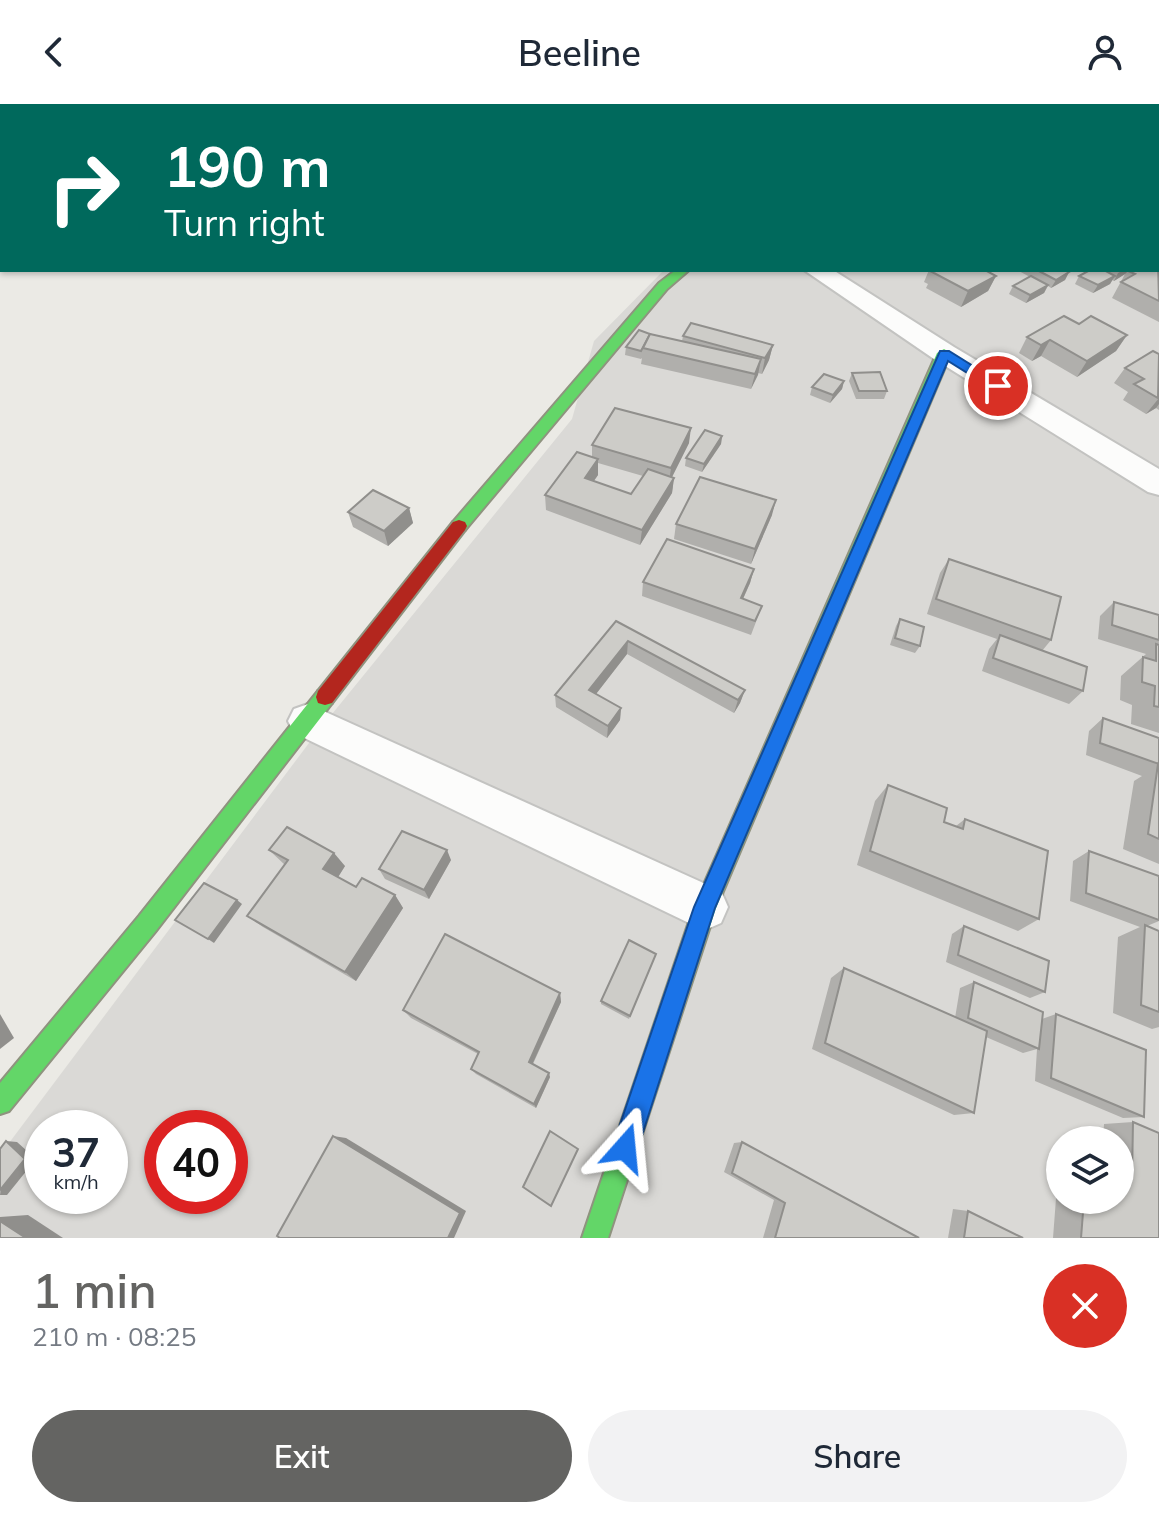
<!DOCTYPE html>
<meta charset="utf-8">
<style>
:root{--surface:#fff;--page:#f2f2f3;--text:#1f2937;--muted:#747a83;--accent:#646462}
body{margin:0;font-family:Mulish,sans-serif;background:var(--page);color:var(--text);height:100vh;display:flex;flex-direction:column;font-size:30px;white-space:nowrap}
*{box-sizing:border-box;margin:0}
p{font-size:26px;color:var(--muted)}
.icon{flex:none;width:44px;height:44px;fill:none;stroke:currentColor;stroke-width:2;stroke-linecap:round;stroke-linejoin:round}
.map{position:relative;height:1134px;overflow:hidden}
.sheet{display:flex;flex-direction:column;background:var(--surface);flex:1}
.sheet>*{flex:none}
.hud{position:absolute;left:0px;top:0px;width:1160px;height:168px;box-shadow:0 2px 6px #0004;background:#00695c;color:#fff;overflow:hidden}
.tools{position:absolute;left:1046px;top:1022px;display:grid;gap:16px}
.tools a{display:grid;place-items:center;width:88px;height:88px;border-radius:50%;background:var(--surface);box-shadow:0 2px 6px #0004;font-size:40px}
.speed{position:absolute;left:24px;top:1006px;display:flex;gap:16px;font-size:40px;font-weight:700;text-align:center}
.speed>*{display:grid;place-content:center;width:104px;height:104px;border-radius:50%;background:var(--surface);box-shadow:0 2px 6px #0004;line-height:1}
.speed small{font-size:20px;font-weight:400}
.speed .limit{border:12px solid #d22;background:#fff;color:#111}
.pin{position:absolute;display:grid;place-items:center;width:68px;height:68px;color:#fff;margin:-34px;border:4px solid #fff;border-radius:50%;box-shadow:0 2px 8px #0007}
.me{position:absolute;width:88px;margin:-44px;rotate:18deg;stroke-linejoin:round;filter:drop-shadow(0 0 6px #0008)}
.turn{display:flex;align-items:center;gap:28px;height:168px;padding:0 32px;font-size:36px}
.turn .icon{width:104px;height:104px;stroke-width:2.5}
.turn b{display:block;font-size:56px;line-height:68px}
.round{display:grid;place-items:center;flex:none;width:84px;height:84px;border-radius:42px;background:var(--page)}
.summary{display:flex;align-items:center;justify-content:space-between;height:136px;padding:0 32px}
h1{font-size:48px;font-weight:600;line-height:60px;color:var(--accent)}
.cta{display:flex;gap:16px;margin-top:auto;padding:16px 32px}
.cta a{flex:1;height:92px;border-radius:48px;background:var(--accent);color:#fff;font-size:32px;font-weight:600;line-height:92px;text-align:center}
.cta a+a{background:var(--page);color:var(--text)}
header{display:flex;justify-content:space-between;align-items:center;height:104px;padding:0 32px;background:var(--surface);font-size:36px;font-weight:600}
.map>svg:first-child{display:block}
.residential{fill:#dad9d6;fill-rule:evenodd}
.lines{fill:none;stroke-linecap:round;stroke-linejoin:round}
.street-casing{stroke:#c3c3c1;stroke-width:4}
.fast-casing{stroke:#8f937f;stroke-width:4}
.jam-casing{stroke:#8f937f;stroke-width:4}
.street{fill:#fcfcfb;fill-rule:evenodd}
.fast{fill:#63d668;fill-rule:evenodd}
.jam{fill:#b3261e;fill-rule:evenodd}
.wall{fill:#b0afac;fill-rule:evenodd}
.shaded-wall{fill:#908f8c}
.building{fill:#cdccc8;stroke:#908f8c;stroke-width:2}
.route{fill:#1a73e8;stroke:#114b97;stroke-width:2}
</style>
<header><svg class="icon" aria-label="back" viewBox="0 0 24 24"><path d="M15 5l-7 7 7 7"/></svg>Beeline<svg class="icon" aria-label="person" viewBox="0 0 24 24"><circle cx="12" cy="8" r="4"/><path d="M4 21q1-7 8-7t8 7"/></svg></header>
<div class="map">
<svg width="1159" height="1134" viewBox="0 0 1159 1134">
<rect width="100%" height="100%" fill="#ebeae5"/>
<path class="residential" d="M966,0H1159V1134H0V1051L315,631L572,315L594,237L664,166H1158V2H962ZM42,1024H110V1092H42ZM162,1024H230V1092H162ZM1060,1036H1120V1096H1060Z"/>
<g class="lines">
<g class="street-casing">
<g id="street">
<path d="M0,129H2L0,144Z"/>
<rect x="1158" y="132" width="1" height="15"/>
<path d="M804,166H833L954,243L1159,365V391L1148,388L934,255Z"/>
<path d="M308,600L721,787L728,803L721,819L705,826L689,819L294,629L288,617L294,605Z"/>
</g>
</g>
<g class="fast-casing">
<g id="fast">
<path d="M125,0H141L123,2Z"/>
<rect x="0" y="45" width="2" height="6"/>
<path d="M676,166H689L667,185L465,426H453L451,422L453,418L659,179Z"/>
<path d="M944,245L951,249L716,804L608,1134H582L694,803L937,249Z"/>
<path d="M325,585L332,587L334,593L332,599L155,828L9,1007L0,1010V979L139,812L318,587Z"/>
</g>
</g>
<g class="jam-casing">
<g id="jam">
<path d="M174,0H190L172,2Z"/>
<path d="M459,416L465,418L467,422L465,426L332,599L325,601L318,599L316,593L318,587L453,418Z"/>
</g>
</g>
<use href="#street" class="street"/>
<use href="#fast" class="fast"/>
<use href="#jam" class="jam"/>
</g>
<g class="wall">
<path d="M869,0H969L968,2H868Z"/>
<path d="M1028,0H1103L1099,2H1101H1027Z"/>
<path d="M1158,6H1159V61L1158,60Z"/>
<path d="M1159,160V218L1112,194L1125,170L1114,177L1112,176L1110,180L1093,189L1075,180L1079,172L1090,166H1158Z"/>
<path d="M929,166H985L996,172L988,187L961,203L926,184L928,180L924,178Z"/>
<path d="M1017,166H1066L1069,168L1065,176L1051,184L1048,182L1044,189L1026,199L1009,190L1013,182L1030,173Z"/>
<path d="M1079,220L1127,231L1116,247L1077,273L1041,252L1032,257L1019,249L1027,233Z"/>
<path d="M650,230L682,237L683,232L773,241L769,256L762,270L758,269L751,285L641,260L642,254L641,255L625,251L626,243Z"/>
<path d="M1159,250V306L1156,304L1146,310L1123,296L1128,288L1114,279L1125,264Z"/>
<path d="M852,269L887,287L884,295H856L849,277Z"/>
<path d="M844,277L842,285L830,299L810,291L812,283Z"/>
<path d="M722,332L721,340L702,368L685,362L686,354Z"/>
<path d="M689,339L672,373L674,374L672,389L640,441L546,406L545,391L592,353V341ZM598,359L643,372L631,390L594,377L598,371Z"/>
<path d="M409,404L413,419L388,442L353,423L348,408Z"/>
<path d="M772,411L751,460L674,435L676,420Z"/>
<path d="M949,455L1051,536L1042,547L1083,587L1069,600L982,567L989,545L997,535L927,510L940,469Z"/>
<path d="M754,465L750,479L743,495L762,502L751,531L642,492L643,478Z"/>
<path d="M1114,498L1159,511V629L1131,620L1132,601L1120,596L1121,572L1146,550L1098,535L1100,512Z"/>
<path d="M900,515L920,542L915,549L890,541L896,522Z"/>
<path d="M616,517L745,586L740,599L734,609L627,550L596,590L621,604L620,616L607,634L556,603L555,591Z"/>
<path d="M1103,614L1159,634V760L1123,745L1134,677L1142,672L1086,651L1089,627Z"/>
<path d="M888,681L944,718L956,722L965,715L1039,815L1018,827L857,761L875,697Z"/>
<path d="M269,746L345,762L338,773L356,783L395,791L403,804L356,877L263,823L247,812L285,761Z"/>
<path d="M1089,747L1159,772V817L1147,822L1159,827V923L1152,925L1113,909L1118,833L1140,823L1070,797L1073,757Z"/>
<path d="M451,756L429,795L385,775L379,765Z"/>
<path d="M964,822L1045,888L1030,894L946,858L952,830Z"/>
<path d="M656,850L629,915L601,900V897Z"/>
<path d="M844,864L955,914L960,884L974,878L1042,915L1056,910L1144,1013L1123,1014L1035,977L1037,945L1023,949L986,933L974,1009L954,1011L812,945L831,874Z"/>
<path d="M560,889L561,898L533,960L550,973L536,1004L476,970L471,965L478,950L411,914L403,906Z"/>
<path d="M1133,1018L1159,1134H1053L1059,1055H1060V1096H1120V1036H1103L1104,1020Z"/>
<path d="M742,1038L919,1134H763L774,1096L724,1068L734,1039Z"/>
<path d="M953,1105L968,1107L1023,1134H948Z"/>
</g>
<g class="shaded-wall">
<path d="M946,0H969L968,2H941Z"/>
<path d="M1080,0H1103L1098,2H1079Z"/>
<path d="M1124,166H1132L1128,167L1125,170L1114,177L1118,169Z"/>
<path d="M1069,168L1065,176L1051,184L1056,176Z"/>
<path d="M996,172L988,187L961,203L968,187Z"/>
<path d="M1115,172L1110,180L1093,189L1098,181Z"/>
<path d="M1048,181L1044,189L1026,199L1030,191Z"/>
<path d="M1127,231L1116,247L1077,273L1087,257Z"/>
<path d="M1050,236L1041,252L1032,257L1041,241Z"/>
<path d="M773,241L769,256L762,270L765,254Z"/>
<path d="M761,255L758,271L751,285L755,270Z"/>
<path d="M844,277L842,285L830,299L833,291Z"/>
<path d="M1159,294V300L1156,304L1146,310Z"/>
<path d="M691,324L689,339L669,379L671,364Z"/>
<path d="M722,332L721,340L702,368L704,360Z"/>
<path d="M598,355V371L585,389V374Z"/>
<path d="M674,374L672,389L640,441L642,426Z"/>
<path d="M776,396L772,411L751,460L755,445Z"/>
<path d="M409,404L413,419L388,442L384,427Z"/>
<path d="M754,465L750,479L737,508L741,494Z"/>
<path d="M628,537L627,550L589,599V586Z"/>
<path d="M745,586L740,599L734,609L738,596Z"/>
<path d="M621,604L620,616L607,634L608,622Z"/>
<path d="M447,746L451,756L429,795L424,786Z"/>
<path d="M334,749L345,762L335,778L323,765Z"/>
<path d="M395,791L403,804L356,877L345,868Z"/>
<path d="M237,796L242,800L214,839L208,835Z"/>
<path d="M560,889L561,898L531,963L529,958Z"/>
<path d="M0,910L14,934L0,945Z"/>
<path d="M549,969L550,973L536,1004L534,1000Z"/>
<path d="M333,1032L346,1034L466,1107L454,1134H448Z"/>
<path d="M6,1037L17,1038L36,1055L7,1091H0Z"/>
<path d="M28,1111L63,1134H26L0,1117V1113Z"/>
</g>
<g class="building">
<path d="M880,0H946L941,2H885Z"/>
<path d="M1032,0H1058L1063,2H1037Z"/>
<path d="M1158,6H1159V29L1158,28Z"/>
<path d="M1158,159L1159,197L1121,178L1135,170L1128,167L1129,166H1158Z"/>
<path d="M936,166H985L996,172L968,187L932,168Z"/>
<path d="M1037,166H1066L1069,168L1056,176Z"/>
<path d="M1090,166H1104L1115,172L1098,181L1079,172Z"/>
<path d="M1031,172L1048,181L1030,191L1013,182Z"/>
<path d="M1064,212L1079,220L1091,212L1127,231L1087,257L1050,236L1041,241L1027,233Z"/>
<path d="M691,219L773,241L765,254L683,232Z"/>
<path d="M639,226L650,230L641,247L626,243Z"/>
<path d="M650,230L761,255L755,270L643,244Z"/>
<path d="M1153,247L1159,250L1158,294L1134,280L1144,275L1125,264Z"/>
<path d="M880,268L887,287H859L852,269Z"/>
<path d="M824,270L844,277L833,291L812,283Z"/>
<path d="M615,304L691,324L671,364L592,341Z"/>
<path d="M705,326L722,332L704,360L686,354Z"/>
<path d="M577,348L598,355L585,374L631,390L648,365L674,374L642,426L545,391Z"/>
<path d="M700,373L776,396L755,445L676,420Z"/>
<path d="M373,386L409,404L384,427L348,408Z"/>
<path d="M667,435L754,465L741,494L762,502L755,517L643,478Z"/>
<path d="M949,455L1061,493L1051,536L936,495Z"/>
<path d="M1114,498L1159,511V536L1112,521Z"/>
<path d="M900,515L924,523L920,542L895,534Z"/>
<path d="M616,517L745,586L738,596L628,537L589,586L621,604L608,622L555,591Z"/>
<path d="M1000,531L1087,563L1083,587L993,554Z"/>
<path d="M1156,540L1159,541V603L1154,602L1155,582L1142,578L1143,553L1156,557Z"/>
<path d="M1103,614L1159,634V660L1100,639Z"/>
<path d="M1158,660L1159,661V735L1148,730Z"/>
<path d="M888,681L947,704L944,718L963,725L965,715L1048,747L1039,815L870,747Z"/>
<path d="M287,723L334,749L323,765L356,783L362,774L395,791L345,868L247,812L288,756L269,746Z"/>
<path d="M402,727L447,746L424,786L379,765Z"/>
<path d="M1089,747L1159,772V816L1086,789Z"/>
<path d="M204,779L237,796L208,835L175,816Z"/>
<path d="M1145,821L1159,827V908L1141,901Z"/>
<path d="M964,822L1049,857L1045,888L958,851Z"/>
<path d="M445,830L560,889L529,958L549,969L534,1000L471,965L479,948L403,906Z"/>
<path d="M629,836L656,850L630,912L601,897Z"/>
<path d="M844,864L987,927L974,1009L825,939Z"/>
<path d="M974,878L1043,908L1039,945L968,914Z"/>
<path d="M1056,910L1146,946L1144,1013L1051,974Z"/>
<path d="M1133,1018L1159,1029V1134H1081L1084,1096H1120V1070L1132,1075Z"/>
<path d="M550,1027L578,1045L551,1102L523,1083Z"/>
<path d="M333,1032L460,1109L448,1134H280L277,1132Z"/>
<path d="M6,1037L25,1055L0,1086V1045Z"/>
<path d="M742,1038L919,1134H775L785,1099L732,1069Z"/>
<path d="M968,1107L1023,1134H964Z"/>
<path d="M0,1117L26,1134H0Z"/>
</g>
<path class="route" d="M940,247H949L1005,282L998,286L993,285L948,257L715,804L638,1044L634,1053L625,1057L616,1053L612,1044L694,803Z"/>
</svg>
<div class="tools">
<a><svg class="icon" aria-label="layers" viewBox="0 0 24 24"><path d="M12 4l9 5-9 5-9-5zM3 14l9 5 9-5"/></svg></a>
</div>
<div class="speed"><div>37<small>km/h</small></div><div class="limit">40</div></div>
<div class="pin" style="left:998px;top:282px;background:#d93025"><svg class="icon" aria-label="arrive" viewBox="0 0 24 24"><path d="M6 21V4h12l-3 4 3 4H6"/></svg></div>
<svg class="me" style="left:625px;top:1044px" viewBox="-20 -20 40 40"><path d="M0-17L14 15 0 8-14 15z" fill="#1a73e8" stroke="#fff" stroke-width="4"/></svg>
<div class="hud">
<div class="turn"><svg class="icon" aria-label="right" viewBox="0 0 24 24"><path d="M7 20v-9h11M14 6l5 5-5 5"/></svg><div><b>190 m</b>Turn right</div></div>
</div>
</div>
<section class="sheet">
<div class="summary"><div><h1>1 min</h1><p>210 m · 08:25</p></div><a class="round" style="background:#d93025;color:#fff"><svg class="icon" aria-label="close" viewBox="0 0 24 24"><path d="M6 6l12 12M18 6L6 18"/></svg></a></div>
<div class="cta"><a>Exit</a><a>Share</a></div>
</section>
